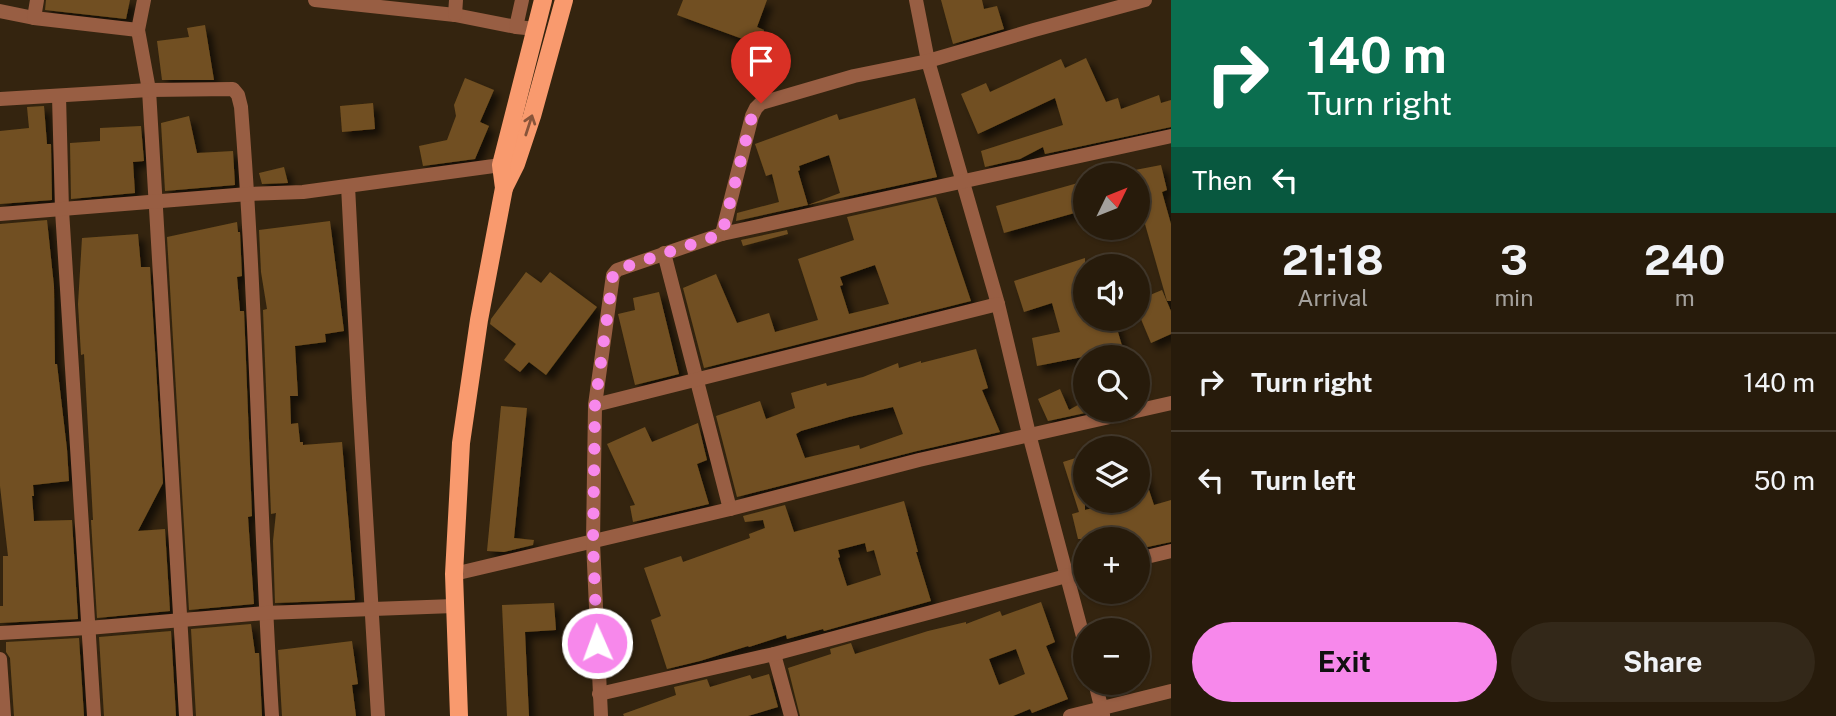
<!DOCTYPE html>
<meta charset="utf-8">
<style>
:root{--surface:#271b0b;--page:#332819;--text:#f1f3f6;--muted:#a4a19d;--line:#43392c;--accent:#f788eb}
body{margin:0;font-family:"Public Sans",sans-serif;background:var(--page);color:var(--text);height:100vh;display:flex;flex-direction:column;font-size:26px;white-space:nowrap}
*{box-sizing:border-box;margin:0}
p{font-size:23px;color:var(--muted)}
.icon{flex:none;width:38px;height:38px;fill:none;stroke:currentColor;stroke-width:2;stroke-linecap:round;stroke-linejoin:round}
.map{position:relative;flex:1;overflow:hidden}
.side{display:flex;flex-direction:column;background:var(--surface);width:665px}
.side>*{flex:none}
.guide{background:#0b6e4f;color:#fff;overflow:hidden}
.needle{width:46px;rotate:47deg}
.controls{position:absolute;left:1073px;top:163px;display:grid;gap:14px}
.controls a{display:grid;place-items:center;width:77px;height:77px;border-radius:50%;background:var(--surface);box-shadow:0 2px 5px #0004,0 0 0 2px var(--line);font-size:35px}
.pin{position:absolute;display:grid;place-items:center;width:60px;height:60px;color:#fff;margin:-72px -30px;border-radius:50% 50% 50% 0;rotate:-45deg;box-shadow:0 0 7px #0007}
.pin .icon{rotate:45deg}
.me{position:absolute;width:77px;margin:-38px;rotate:358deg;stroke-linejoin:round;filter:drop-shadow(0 0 5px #0008)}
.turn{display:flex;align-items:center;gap:24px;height:147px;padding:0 21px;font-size:32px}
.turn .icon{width:91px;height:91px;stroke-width:2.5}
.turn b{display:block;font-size:49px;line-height:60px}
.then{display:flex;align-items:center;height:66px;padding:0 21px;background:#0003;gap:14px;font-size:26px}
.eta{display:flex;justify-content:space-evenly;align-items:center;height:119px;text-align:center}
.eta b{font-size:42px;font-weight:700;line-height:49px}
.cta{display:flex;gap:14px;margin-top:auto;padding:14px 21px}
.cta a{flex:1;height:80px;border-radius:42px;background:var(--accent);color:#111;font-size:28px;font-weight:700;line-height:80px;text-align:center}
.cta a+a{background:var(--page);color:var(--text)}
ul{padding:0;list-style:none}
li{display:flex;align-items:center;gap:21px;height:98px;padding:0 21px;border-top:2px solid var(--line)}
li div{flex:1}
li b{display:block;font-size:26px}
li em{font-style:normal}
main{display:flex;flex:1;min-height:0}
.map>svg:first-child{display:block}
.building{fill:#715020;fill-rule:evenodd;filter:url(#shadow)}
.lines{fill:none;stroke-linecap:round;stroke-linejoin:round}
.minor{stroke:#985e43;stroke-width:14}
.primary{stroke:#f99a6e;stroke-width:18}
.oneway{stroke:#88543a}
.route{stroke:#f788eb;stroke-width:12;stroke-dasharray:0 21.6}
</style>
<main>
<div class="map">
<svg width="1171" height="716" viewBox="0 0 1171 716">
<defs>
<filter id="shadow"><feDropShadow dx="6" dy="6" stdDeviation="3.5" flood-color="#0009"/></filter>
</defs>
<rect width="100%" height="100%" fill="#34240f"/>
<g class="building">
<path d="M46,0H130L126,19L45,10Z"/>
<path d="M683,0H767L757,27L764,30L759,45L677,15Z"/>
<path d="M941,0H982L984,9L997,6L1004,29L953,44Z"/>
<path d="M205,25L214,80H162L157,41L189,37L187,28Z"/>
<path d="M1086,58L1106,102L1118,98L1121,109L1159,95L1161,103L1171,100V127L1045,154L1043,147L1020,159L985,167L981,151L1063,125L1055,98L978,134L961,94L986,83L990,92L1061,59L1065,68Z"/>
<path d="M465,78L494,90L480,122L489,126L475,159L423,166L419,146L447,140L456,116L454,105Z"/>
<path d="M915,98L937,177L808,205L840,193L829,155L799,166L800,170L798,171L808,205L736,221L737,213L779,202L772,174L766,176L755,144L837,114L839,120Z"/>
<path d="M373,103L375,129L342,132L340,106Z"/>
<path d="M44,106L47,144H51L52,200L0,204V131L29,128L27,107Z"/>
<path d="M189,116L197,153L233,151L235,185L165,191L161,123Z"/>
<path d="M141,126L144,161L133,162L135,193L71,199L70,143L100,141V128Z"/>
<path d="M1161,165L1167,190L1162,192L1171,224V301H1167L1139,203L1143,202L1135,170Z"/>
<path d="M284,167L288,183L262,184L259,173Z"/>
<path d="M1085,181V210L1004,233L996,206Z"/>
<path d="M936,197L971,301L704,368L683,288L716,274L737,323L769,313L775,332L818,320L798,259L854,240L847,217ZM875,265L889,304L849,314L840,286L843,285L840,277Z"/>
<path d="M47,220L54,286L55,364H57L67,449L69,481L33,485L34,496H32L34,521L72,520L78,619L0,623V606H3V556H8L0,486V224Z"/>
<path d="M330,221L344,331L325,334L326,342L295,346L298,396H290L291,424L298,423L300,442H303V445L342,442L355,600L275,603L273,541L276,513L271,514L263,310L267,309L261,272L259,230Z"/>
<path d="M237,222L238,232H240L242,276L237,277L240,311H244L245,335L252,516L248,517L254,604L189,610L167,237Z"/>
<path d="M787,230L788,234L743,246L741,240Z"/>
<path d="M138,234L141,267H150L163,483L138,531L165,529L170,611L97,618L91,520H93L84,354L81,355L78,304L82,238Z"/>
<path d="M1085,258V318H1095L1097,325L1115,322L1123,349L1037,366L1032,338L1060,332L1052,303L1024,312L1014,281Z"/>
<path d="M526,272L541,283L550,272L597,307L546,375L529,362L520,372L504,360L516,344L490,324L491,319Z"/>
<path d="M1162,290L1171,311V334L1151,343L1138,312V300Z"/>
<path d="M659,292L679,374L635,385L618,314L635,310L633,298Z"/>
<path d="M976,349L988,388L982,390L1000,432L917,451L737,497L716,416L760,401L766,419L795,408L791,393L826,383L827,386L863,377L898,363L899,368L921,361V363ZM893,407L903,434L860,449L859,445L805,458L796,434L801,431L849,417Z"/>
<path d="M1060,389L1069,410L1085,401V410H1099L1048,421L1038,399Z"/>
<path d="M501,406L527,408L514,538L534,540L533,545L504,552L487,551Z"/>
<path d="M698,423L707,460L697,464L709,504L633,522L630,506L635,505L607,444L645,427L652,442Z"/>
<path d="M1085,455V510L1123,500H1138V463H1140L1154,505L1171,500V542L1138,549V539H1078L1072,514L1079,512L1063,462Z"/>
<path d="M904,501L918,552H916L931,601L824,631L823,629L787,639L786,635L749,647L748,646L700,661L667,669L651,620L661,616L644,568L681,556L683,562L750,538L749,534L765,528L763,520L745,522L743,516L785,505L794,532ZM865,543L867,552L874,550L881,575L847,586L838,558L840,557L838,550Z"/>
<path d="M1041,602L1055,642L1046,646L1068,699L1032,713L1030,709L1013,716H800L788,668L831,654L830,649L851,643L855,654L928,631L966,622V624L1000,611L1002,616ZM1016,649L1025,674L999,685L989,659Z"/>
<path d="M554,603L556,630L525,632L529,716H507L502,605Z"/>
<path d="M251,624L255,653H259L262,716H196L191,629Z"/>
<path d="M171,631L176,716H104L99,637Z"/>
<path d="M79,638L84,716H14L10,658L6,652V642Z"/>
<path d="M352,641L358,684L352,685L356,716H282L278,650Z"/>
<path d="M769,674L778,707L748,716H624L623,714L676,695L674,687L707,679L710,687L750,675L752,679Z"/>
</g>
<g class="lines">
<g class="minor">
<path d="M144,0L138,30L149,90L186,716"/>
<path d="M315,0L455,15L516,27L536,29"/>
<path d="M916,0L928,61L998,304L1029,434L1085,644"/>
<path d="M0,11L34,18L138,30"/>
<path d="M455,15L456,0"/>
<path d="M34,18L37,0"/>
<path d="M516,27L522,0"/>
<path d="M59,96L62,210L94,716"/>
<path d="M0,99L149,90L233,89L238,95L241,107C257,309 259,513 272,716"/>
<path d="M348,186L359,398L378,716"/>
<path d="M0,214L248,194L303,192L501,165"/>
<path d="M722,234L752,116L756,108L761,103L854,76L928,61L1034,30L1145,0"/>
<path d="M664,253L730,509"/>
<path d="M595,405L998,304"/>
<path d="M1138,559L1171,551"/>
<path d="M454,574L730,509L919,460L1171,403"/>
<path d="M0,633L88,628L265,613L454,606"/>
<path d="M774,654L791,716"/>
<path d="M0,659L4,716"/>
<path d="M1095,682L1103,715"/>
<path d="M599,694L774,654L1085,571"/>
<path d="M601,716L593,542L595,405L613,275L617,270L722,234L1171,136"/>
<path d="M1070,716L1171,691"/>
</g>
<g class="primary">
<path d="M504,188L516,164L532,116L564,0"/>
<path d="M459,716L454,574L461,443L479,320L504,188L501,165L543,0"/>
</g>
</g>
<defs><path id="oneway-shaft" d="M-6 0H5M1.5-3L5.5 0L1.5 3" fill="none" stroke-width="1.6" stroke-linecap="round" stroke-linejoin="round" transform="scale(1.75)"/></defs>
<use class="oneway" href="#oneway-shaft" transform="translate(529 125) rotate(-72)"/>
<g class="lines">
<path class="route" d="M597,643L593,542L595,405L613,275L617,270L622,268L722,234L752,116L756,108L761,103"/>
</g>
</svg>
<div class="controls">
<a><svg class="needle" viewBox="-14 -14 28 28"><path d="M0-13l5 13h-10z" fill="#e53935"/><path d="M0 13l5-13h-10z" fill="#a4a19d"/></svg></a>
<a><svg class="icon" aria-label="sound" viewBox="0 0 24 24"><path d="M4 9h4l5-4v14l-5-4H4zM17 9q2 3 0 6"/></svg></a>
<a><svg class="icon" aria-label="search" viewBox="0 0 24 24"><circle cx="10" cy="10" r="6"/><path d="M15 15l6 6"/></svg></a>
<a><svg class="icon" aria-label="layers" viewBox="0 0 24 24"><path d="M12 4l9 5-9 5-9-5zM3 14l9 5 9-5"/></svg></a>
<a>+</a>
<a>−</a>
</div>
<div class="pin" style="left:761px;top:103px;background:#d93025"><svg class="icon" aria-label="arrive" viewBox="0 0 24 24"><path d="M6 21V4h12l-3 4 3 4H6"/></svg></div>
<svg class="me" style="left:597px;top:643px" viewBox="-20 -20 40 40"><circle r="17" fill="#f788eb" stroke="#fff" stroke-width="3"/><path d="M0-11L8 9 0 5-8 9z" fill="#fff"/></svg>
</div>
<section class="side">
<div class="guide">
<div class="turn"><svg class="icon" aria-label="right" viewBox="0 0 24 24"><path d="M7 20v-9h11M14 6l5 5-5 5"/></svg><div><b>140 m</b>Turn right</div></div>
<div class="then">Then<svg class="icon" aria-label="left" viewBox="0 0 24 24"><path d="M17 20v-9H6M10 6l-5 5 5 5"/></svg></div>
</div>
<div class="eta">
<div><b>21:18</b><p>Arrival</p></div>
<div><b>3</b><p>min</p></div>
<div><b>240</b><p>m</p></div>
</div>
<ul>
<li><svg class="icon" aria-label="right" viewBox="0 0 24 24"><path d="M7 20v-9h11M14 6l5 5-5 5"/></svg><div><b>Turn right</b></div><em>140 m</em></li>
<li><svg class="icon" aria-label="left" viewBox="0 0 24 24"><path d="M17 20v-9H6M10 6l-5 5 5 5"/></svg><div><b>Turn left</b></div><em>50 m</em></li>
</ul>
<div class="cta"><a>Exit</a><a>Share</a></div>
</section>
</main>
